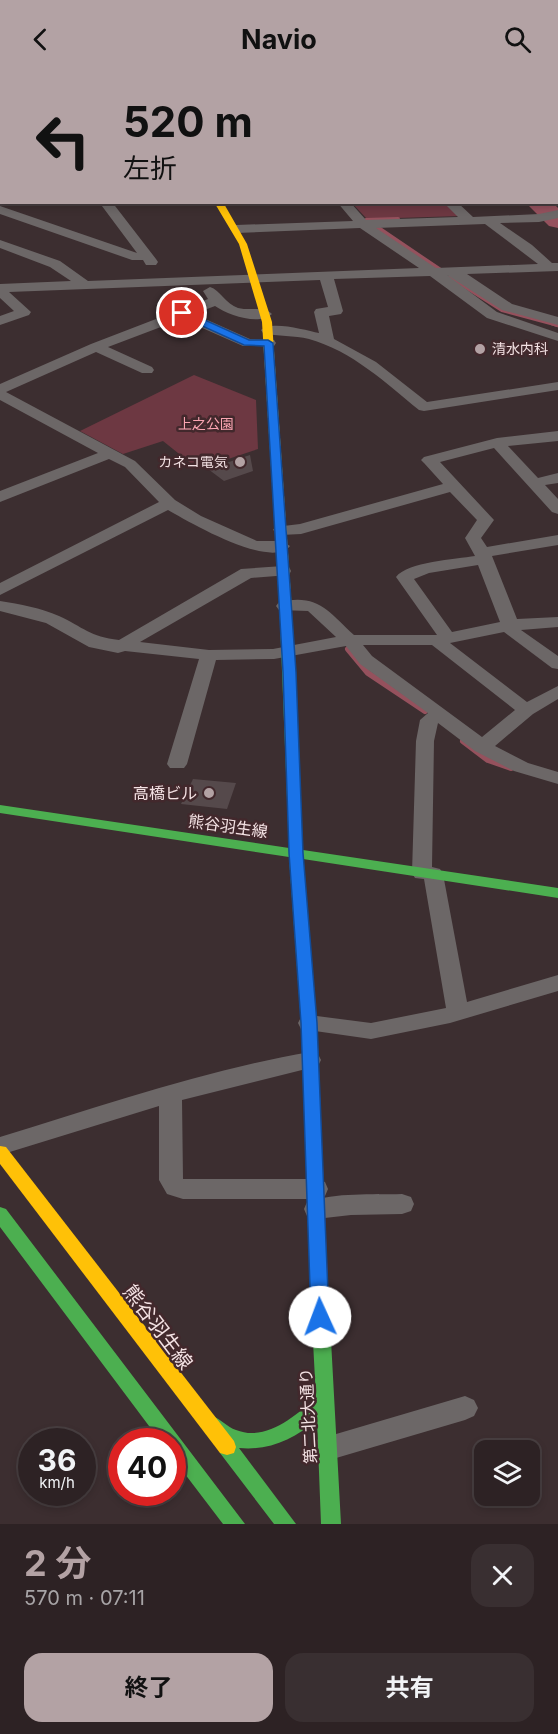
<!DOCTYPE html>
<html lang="ja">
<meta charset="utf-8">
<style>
:root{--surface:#2d2224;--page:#392f31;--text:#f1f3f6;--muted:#a7a4a6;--line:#483f41;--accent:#b3a2a4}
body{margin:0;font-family:Inter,"Noto Sans JP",sans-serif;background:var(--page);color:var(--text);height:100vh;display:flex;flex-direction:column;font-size:22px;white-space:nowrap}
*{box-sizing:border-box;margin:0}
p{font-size:20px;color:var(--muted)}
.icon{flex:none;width:33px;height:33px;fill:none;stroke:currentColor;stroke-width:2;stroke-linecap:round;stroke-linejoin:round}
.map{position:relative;height:1446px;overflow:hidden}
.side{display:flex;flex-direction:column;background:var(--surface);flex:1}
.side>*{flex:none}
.top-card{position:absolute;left:0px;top:0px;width:558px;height:126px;box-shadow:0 3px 9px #0003,0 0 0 2px var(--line);background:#b3a2a4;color:#111;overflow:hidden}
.fabs{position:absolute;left:474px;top:1362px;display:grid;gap:12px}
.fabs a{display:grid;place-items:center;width:66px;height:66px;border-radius:12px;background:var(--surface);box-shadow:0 3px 9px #0003,0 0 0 2px var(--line);font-size:30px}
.speed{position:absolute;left:18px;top:1350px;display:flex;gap:12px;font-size:30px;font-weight:700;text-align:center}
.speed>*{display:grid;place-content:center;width:78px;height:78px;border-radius:50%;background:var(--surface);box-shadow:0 3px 9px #0003,0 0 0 2px var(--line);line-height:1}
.speed small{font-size:15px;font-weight:400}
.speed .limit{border:9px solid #d22;background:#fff;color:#111}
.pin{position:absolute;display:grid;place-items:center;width:51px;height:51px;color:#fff;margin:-26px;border:3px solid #fff;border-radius:50%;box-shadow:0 2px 6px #0007}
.me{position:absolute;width:66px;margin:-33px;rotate:358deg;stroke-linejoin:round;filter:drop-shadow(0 0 4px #0008)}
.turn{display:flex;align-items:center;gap:21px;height:126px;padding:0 24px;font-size:27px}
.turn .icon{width:78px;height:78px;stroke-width:2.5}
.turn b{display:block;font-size:42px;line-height:51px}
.round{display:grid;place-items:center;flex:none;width:63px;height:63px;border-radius:18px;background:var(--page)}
.headline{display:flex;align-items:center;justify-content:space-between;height:102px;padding:0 24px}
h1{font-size:36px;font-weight:700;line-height:45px;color:var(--accent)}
.cta{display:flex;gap:12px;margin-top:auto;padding:12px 24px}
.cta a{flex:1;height:69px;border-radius:18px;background:var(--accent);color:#111;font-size:24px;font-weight:700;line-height:69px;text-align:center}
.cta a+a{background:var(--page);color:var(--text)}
header{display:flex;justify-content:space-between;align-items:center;height:78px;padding:0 24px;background:var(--accent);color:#111;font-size:27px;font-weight:700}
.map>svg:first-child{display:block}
.green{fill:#6d3842}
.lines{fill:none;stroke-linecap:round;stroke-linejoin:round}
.stream-far2{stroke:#95515d;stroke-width:4}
.stream-far1{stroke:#95515d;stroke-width:4.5}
.stream{stroke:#95515d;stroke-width:6}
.river{fill:#95515d;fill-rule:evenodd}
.building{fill:#55494b}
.street{fill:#6c6767;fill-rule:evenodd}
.fast{fill:#4caf50;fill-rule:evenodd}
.slow{fill:#ffc107;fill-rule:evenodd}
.jam{fill:#c62828;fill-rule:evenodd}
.route{fill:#1a73e8;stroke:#114b97;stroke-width:1.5}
.poi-dot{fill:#b3a2a4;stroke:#42282c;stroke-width:2}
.labels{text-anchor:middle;stroke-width:5;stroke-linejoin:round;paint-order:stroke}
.far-poi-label{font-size:14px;fill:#f3e1e3;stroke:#42282c;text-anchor:start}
.far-park-label{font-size:14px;fill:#fba5b2;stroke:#42282c}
.poi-label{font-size:16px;fill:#f3e1e3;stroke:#42282c;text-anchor:end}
.street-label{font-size:16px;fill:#f3e1e3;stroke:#42282c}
.near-street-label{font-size:20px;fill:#f3e1e3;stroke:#42282c}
</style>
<header><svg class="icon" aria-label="back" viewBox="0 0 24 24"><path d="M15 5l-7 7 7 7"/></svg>Navio<svg class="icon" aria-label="search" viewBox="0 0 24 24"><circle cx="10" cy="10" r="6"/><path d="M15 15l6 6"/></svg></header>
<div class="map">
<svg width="558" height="1446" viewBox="0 0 558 1446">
<rect width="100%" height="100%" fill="#3c2e30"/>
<g class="green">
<path d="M352,125H445L460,138L367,141Z"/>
<path d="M194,297L256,322L258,371L198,391L163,363L123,376L80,353Z"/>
</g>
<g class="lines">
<g class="stream-far2">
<path d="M366,142L398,141"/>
<path d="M371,145L442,193"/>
<path d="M450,199L502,232L558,247"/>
</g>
<path class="stream-far1" d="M552,245L558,247"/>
<g class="stream">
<path d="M348,571L368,595L425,633"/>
<path d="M463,663L488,682L511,690"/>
</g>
<path class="river" d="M525,124H552L558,130V150L549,148Z"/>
</g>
<g class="building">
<path d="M250,377L253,393L224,403L208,391Z"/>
<path d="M193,701L236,705L227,731L181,726Z"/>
</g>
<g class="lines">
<g class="street">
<path d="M174,0H185L186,2H175Z"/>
<path d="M485,0H496L497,2H486Z"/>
<rect x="0" y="6" width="2" height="8"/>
<rect x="0" y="41" width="2" height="6"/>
<rect x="556" y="47" width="2" height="7"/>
<rect x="0" y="76" width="2" height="8"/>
<rect x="556" y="86" width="2" height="8"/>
<path d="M2,113V121L0,122V114Z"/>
<path d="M99,124H112L156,181L158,184L156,187H146L143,182H132L0,136V128L137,175Z"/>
<path d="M337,124H350L366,142L458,139L443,124H457L473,139L539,136L558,132V140L539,144L500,145L532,167L552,185H558V193L467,196L512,226L558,239V247L502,232L447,197L497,234L558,255V263L487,240L430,198L334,201L343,233L341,236L329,238L334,261L376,284L427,324L558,304V312L424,333L419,332C386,305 352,273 309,261C294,257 278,259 263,255L261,252C271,242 305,252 319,255L314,234L316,231L328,229L320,202L9,214L31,234L29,237L0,247V238L14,233L0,220V206L71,203L50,189L0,170V162L60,183L88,203L419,190L360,150L236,155L230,151L236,147L353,143ZM485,146L538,186L436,190L376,150Z"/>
<path d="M210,209C220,212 226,226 238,230C249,233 264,228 272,236C259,248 228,237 215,228L194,236L250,261L274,262L276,265L274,268H243L182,241L108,269L152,289L154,292L152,295H142L96,274L6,314L135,383L175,422L201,438L257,463H282L290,468C271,492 189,444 168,432L0,517V505L159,424L125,389L109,381L0,424V413L98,375L0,322V306L91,266L208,221L203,213Z"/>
<path d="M558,353V363L508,368L538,400L558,395V405L545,407L558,421V436L552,434L494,370L440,384L494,442L481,460L487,469L558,457V467L492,478L517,541L558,539V549L521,552L558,578V591L552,590L504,554L450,565L527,624L558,608V621L533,636L495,668L528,685L558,694V706L514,693L475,673L438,645L434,663L432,789L440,791L443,796L467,924L558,897V913L450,945L371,961L301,951L298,945L301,939L309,937L371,945L446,930L424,801L415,800L412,795L416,663L420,642L428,635L360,586L346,568L274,581L216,582L187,686L184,690H170L167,686L199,581L125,573L118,575L89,569L46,545L0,533V523C20,526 41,530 59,538C83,549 90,559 119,562L241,491L283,488L289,489L291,493L289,497L251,500L140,564L209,572L273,571L336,559L308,533L279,532L276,528L279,524C318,515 328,533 354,557H437L396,499C407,484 456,481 475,478L465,460L477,442L450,414L301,456L281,457L273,452L275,449L300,446L443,406L424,385L421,382L424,379L497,360ZM478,487L500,544L452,554L414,501L429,495ZM363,567H432L515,632L482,659L372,578Z"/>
<path d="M310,974L318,976L321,982L318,988L182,1022L183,1101H316L325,1104L328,1111L325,1118L316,1121H183L167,1116L159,1102V1028L0,1077V1059C102,1028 205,992 310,974Z"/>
<path d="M402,1116L411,1119L414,1126L411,1133L402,1136L351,1137L316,1141L307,1138L304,1131L307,1124C337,1114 371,1117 402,1116Z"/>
<path d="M465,1318L474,1322L478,1330L474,1338L465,1342L326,1383L316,1380L312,1371L316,1362L326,1359Z"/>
</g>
<g class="fast">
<path d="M93,0H101L102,2H94Z"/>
<path d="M285,514L291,518L303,772L558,810V820L303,781L317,945L314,949H304L301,945L289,779L0,735V727L289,770L279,518Z"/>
<path d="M0,1129L6,1131L245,1446H223L172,1379V1364H161L0,1149Z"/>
<path d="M319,1200L325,1202L328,1207L341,1446H321L317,1342C294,1361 269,1373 239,1370L296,1446H274L220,1375L218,1369L221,1363L205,1352L203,1346L205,1340L212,1338C221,1341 227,1349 236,1352C266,1364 295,1338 316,1320L310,1207L313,1202Z"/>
</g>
<g class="slow">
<path d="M214,124H223L247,166L272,244L291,518L285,522L279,518L262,244L239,166Z"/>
<path d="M0,1068L6,1069L234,1363L236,1369L234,1375L227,1377L220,1375L0,1086Z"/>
</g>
<path class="jam" d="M309,939L314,941L317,945L328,1207L325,1212L319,1214L313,1212L310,1207L301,945L304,941Z"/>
</g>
<path class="route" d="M178,233H185L249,262H268L273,265L296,594L303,775L317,945L329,1239L326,1244L320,1246L313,1244L311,1239L301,945L289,775L283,594L264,268L244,267L178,237Z"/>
<g class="poi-dot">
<circle cx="480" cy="271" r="6"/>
<circle cx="240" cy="384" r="6"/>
<circle cx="209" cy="715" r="6"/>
</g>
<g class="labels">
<g class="far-poi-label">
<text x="492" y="276">清水内科</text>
<text x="228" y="389" text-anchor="end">カネコ電気</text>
</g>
<g class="far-park-label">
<text x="206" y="351">上之公園</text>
</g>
<g class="poi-label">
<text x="197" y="721">高橋ビル</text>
</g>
<g class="street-label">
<text transform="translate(228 748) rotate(8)" y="6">熊谷羽生線</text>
<text transform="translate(308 1338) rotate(-93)" y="6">第二北大通り</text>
</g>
<g class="near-street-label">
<text transform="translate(158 1249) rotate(53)" y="7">熊谷羽生線</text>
</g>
</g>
</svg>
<div class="fabs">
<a><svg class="icon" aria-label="layers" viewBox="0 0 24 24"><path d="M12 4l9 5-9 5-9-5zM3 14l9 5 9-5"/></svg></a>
</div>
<div class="speed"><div>36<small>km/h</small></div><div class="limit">40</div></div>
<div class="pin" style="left:182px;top:235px;background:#d93025"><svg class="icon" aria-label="arrive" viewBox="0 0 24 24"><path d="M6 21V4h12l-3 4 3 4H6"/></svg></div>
<svg class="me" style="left:320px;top:1239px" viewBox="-20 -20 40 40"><circle r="19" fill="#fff"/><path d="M0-13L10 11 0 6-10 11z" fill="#1a73e8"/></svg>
<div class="top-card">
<div class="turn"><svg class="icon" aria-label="left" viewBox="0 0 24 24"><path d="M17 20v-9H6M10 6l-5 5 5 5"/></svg><div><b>520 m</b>左折</div></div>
</div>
</div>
<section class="side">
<div class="headline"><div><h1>2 分</h1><p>570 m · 07:11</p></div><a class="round"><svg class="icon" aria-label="close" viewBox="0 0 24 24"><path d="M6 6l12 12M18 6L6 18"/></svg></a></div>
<div class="cta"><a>終了</a><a>共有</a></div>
</section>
